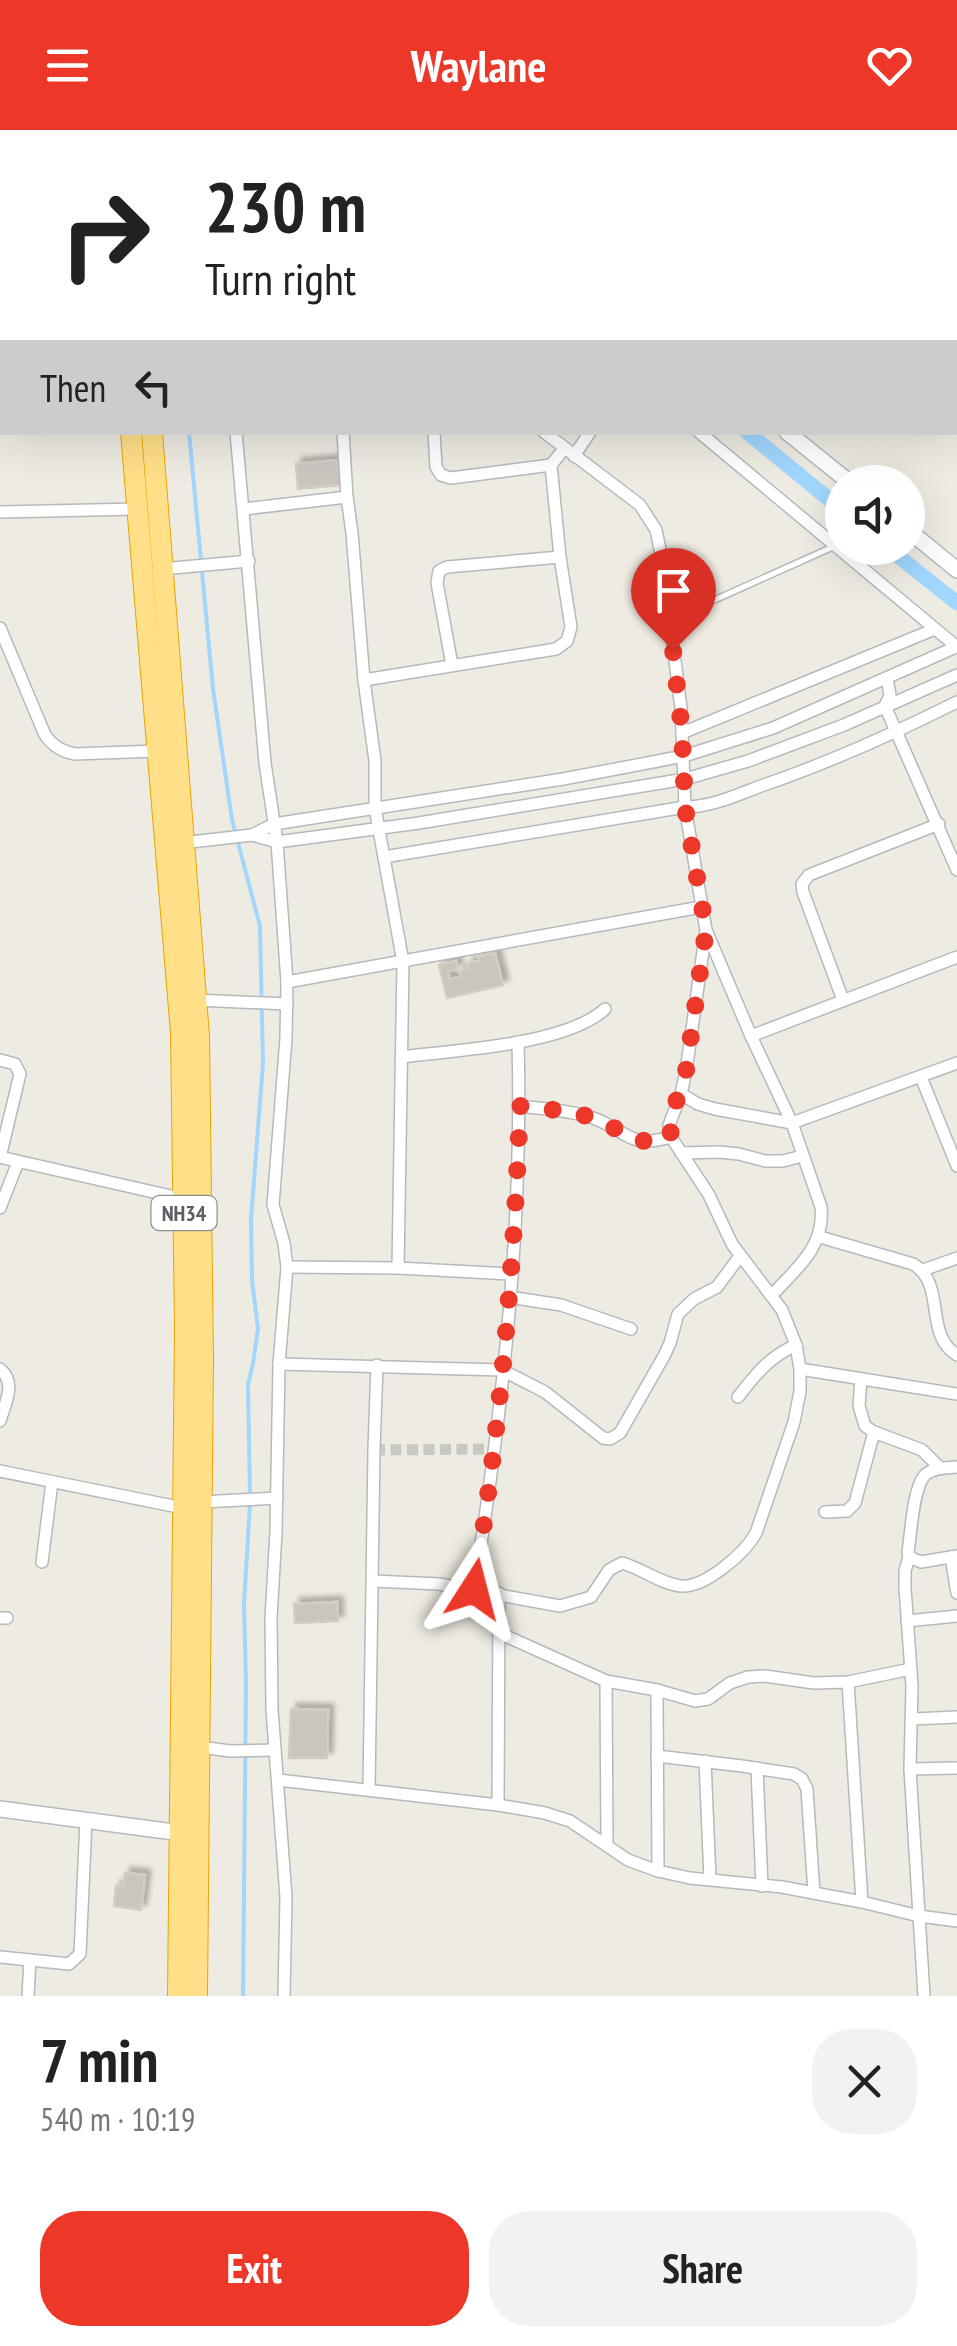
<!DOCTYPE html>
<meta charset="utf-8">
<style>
:root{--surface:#fff;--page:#f2f2f2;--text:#222;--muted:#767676;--accent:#ed3729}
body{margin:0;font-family:"PT Sans Narrow",sans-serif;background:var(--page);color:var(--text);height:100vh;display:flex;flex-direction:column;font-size:38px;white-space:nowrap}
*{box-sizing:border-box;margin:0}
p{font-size:32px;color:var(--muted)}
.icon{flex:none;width:55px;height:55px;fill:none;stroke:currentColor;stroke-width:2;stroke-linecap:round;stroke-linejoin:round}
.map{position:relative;height:1866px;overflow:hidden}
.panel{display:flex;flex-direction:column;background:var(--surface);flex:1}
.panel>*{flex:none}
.top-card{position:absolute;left:0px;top:0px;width:958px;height:305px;box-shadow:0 10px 40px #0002;background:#fff;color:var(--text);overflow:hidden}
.buttons{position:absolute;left:825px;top:335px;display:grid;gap:20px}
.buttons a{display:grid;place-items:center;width:100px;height:100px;border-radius:50%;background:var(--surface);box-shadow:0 10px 40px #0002;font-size:50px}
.pin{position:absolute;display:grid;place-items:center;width:85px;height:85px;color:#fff;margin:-102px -42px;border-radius:50% 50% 50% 0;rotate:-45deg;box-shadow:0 0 10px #0007}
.pin .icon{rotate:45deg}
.me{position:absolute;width:110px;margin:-55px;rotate:9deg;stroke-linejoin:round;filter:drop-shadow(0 0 8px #0008)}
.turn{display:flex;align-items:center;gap:35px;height:210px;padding:0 40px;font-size:45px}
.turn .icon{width:130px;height:130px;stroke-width:2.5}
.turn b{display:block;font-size:70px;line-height:85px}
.then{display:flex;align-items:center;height:95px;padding:0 40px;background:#0003;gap:20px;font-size:38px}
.round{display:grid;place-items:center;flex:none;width:105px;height:105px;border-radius:40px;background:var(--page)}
.overview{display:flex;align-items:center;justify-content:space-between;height:170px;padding:0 40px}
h1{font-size:60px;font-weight:700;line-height:75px}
.primary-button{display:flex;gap:20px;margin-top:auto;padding:20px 40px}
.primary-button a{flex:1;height:115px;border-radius:40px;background:var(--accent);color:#fff;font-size:40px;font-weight:700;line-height:115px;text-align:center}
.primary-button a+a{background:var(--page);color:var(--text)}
header{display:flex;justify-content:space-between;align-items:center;height:130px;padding:0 40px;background:var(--accent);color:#fff;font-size:45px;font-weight:700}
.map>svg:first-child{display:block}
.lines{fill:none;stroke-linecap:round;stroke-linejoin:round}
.stream{stroke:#a1d7ff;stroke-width:4}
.canal{stroke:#a1d7ff;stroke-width:15}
.building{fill:#c9c6c0;stroke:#d3cdc1;stroke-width:2.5;filter:url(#shadow)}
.street-tunnel{stroke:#c9c8c2;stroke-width:11;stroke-dasharray:11 5.5;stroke-linecap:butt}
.lane-casing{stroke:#b5b9bd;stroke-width:8}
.street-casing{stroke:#b5b9bd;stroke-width:14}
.secondary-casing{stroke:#b6babf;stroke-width:18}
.highway-casing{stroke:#f0a300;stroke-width:22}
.lane{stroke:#fff;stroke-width:5}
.street{stroke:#fff;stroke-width:11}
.secondary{stroke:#fff;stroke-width:15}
.highway{stroke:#ffe088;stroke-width:20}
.route{stroke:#ed3729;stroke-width:18;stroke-dasharray:0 32.4}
.labels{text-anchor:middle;stroke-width:10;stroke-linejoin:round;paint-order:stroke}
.shield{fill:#fff;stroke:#8c8f92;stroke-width:2.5}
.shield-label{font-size:22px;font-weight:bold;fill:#5b5f64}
</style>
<header><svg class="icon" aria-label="menu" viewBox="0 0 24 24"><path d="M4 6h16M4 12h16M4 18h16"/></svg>Waylane<svg class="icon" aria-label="heart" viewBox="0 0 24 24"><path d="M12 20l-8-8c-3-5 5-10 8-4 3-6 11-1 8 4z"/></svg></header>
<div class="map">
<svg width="957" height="1866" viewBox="0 0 957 1866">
<defs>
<filter id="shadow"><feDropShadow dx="5.5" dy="-5.5" stdDeviation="2.5" flood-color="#0004"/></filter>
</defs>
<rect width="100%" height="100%" fill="#eeebe2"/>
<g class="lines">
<g class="stream">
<path d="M176,2V0"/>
<path d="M189,302L213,559L232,690L260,796L263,933L251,1089L252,1150L258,1199L253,1233L248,1255L250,1365"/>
<path d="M243,1866L246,1554L244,1474L250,1374"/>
</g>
<g class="canal">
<path d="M375,0L378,2"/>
<path d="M747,302L842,380"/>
<path d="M888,418L957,473"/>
</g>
</g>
<g class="building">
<path d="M338,330L340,355L298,359L296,334Z"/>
<path d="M495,823L503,855L447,868L439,835L456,831L457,839L448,841L450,849L461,847L460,841L469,838L468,833L479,831L478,827Z"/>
<path d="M337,1472L338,1491L295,1493L294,1474Z"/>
<path d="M291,1579L328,1580L327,1628H289Z"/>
<path d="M125,1743L145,1745L141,1780L114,1776L116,1756L123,1757Z"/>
</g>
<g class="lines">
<path class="street-tunnel" d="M374,1320L495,1319"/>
<g class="lane-casing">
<g id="lane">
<path d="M604,2L606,0"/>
<path d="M764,2L766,0"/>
<path d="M672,489L835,416"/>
</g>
</g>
<g class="street-casing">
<g id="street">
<path d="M324,0L327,2"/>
<path d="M237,2L238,0"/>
<path d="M0,252H2"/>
<path d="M236,302L265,633L277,712L287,852L286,908L273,1075L284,1113L287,1137L279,1234L276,1402L271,1488L272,1579L286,1767L284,1866"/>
<path d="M343,302L347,367L352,403L364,550L375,631V678L403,832L398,1138"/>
<path d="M434,302L436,337L441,345L451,348L551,335"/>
<path d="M544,302L640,375L656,400L662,429L681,578L685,677C711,677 737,665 761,656C828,633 893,604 957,572"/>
<path d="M699,302L957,517"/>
<path d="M574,326L590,302"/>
<path d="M244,379L347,367"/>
<path d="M0,382L138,379"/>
<path d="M162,439L249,431"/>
<path d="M0,498L45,605C53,616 61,621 75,624L156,621"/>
<path d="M452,535L437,453L439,441L447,437L560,427"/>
<path d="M887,548L890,565L885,576L957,740"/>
<path d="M364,550L556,519L567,511L571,497L560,427L551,335L564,319"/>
<path d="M682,603L935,499"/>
<path d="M252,705L277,712L419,693L685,649L748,631L844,595L957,545"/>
<path d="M182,713L252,705L274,694L563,649L684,626L773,598L956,517"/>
<path d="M384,727L685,677L706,800L751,906L792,993L821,1077C825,1117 797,1138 772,1165"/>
<path d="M287,852L701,777"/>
<path d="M196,870L287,874"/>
<path d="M843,870L803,762L802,754L809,745L939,694"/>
<path d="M751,906L957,827"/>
<path d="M401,927C455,920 566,915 605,879"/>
<path d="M0,930L15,934L20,944L0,1027"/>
<path d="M921,947L957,1036"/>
<path d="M681,964L698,974L715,979L792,993L957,933"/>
<path d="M520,976C543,979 567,980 590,987C626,998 626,1020 671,1007"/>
<path d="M681,1023L719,1022L739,1024L765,1031H783L802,1026"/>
<path d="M0,1027L184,1069"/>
<path d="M0,1078L18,1032"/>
<path d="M820,1107L913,1134C947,1154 923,1204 957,1225"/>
<path d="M287,1137L398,1138L511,1144"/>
<path d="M923,1140L957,1128"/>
<path d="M509,1167L561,1175L631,1199"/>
<path d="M279,1234L502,1240L545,1262L603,1308L610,1309L620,1303L664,1226L670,1213L678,1184L694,1169L717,1157L740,1126"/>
<path d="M0,1239C17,1253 5,1273 0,1291"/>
<path d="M800,1239L957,1264"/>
<path d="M861,1249L859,1276L865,1296L874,1302L922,1320L940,1338"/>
<path d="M738,1267C756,1244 769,1227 796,1215"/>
<path d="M957,1337C947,1338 935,1337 926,1344C913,1355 911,1404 908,1422L909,1427L921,1432L957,1426"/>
<path d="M0,1341L183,1378L202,1372L277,1368"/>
<path d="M825,1382L847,1381L855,1373L874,1302"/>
<path d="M909,1427L905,1441V1458L912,1556L910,1639L924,1866"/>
<path d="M951,1427L957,1463"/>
<path d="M42,1432L52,1352"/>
<path d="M373,1451L439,1454L560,1476L591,1467L609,1440L622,1433C641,1438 661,1454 681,1456C705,1458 745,1423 756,1403L794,1292L800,1261V1239L796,1215L782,1180L732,1114L709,1065L671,1007L669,995L681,964L686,941L706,800"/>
<path d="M474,1459C503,1279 523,1094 518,912"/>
<path d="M0,1488H7"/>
<path d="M907,1491L957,1486"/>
<path d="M499,1503L606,1551L657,1560L695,1571L708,1569L730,1553L748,1547L765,1546L814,1553L848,1552L911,1539"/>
<path d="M606,1551L607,1715"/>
<path d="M848,1552L862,1772"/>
<path d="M657,1560L658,1741"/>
<path d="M913,1589L957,1587"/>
<path d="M200,1617L230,1621L275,1620"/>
<path d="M657,1626L742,1636L794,1644L802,1649L807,1659L814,1763"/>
<path d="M705,1631L710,1749"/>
<path d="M757,1638L762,1756"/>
<path d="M910,1639L957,1638"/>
<path d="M278,1650L498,1675L545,1683L570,1691L628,1730L658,1741L690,1748L782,1757L862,1772L919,1786L957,1791"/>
<path d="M369,1659L374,1320L377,1235"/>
<path d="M498,1675L499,1463"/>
<path d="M0,1827L30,1830L28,1866"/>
<path d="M30,1830L69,1834L80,1824L86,1690"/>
</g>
</g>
<g class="secondary-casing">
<g id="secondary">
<path d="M419,0L422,2"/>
<path d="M787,302L849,352"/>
<path d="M908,400L957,440"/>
<path d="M0,1679L189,1704"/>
</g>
</g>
<g class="highway-casing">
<g id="highway">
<path d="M106,0V2"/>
<path d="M124,0V2"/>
<path d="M131,302L181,903L185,1199L178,1866"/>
<path d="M152,302L199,906L203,1229L197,1866"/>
</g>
</g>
<use href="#lane" class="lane"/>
<use href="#street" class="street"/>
<use href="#secondary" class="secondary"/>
<use href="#highway" class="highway"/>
</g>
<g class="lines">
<path class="route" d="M474,1459C500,1299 514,1138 520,976C543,979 567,980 590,987C626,998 627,1020 671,1007C668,984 681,963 686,941L706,800L685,677L682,602L673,520"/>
</g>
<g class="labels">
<rect class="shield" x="151.5" y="1066" width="65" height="34" rx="8"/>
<g class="shield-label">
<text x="184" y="1091">NH34</text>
</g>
</g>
</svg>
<div class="buttons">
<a><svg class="icon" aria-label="sound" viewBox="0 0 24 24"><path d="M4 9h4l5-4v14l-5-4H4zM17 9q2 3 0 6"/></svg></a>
</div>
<div class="pin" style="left:673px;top:520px;background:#d93025"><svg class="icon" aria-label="arrive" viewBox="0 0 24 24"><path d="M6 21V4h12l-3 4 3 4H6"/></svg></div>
<svg class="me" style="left:474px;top:1459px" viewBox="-20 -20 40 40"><path d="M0-17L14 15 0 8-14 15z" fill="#ed3729" stroke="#fff" stroke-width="4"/></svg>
<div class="top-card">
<div class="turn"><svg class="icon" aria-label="right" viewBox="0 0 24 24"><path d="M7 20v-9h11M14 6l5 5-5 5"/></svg><div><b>230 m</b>Turn right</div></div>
<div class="then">Then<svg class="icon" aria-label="left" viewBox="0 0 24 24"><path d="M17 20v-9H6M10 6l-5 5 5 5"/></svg></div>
</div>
</div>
<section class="panel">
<div class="overview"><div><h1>7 min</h1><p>540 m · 10:19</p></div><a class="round"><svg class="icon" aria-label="close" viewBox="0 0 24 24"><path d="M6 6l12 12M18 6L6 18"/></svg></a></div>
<div class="primary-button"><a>Exit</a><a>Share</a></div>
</section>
